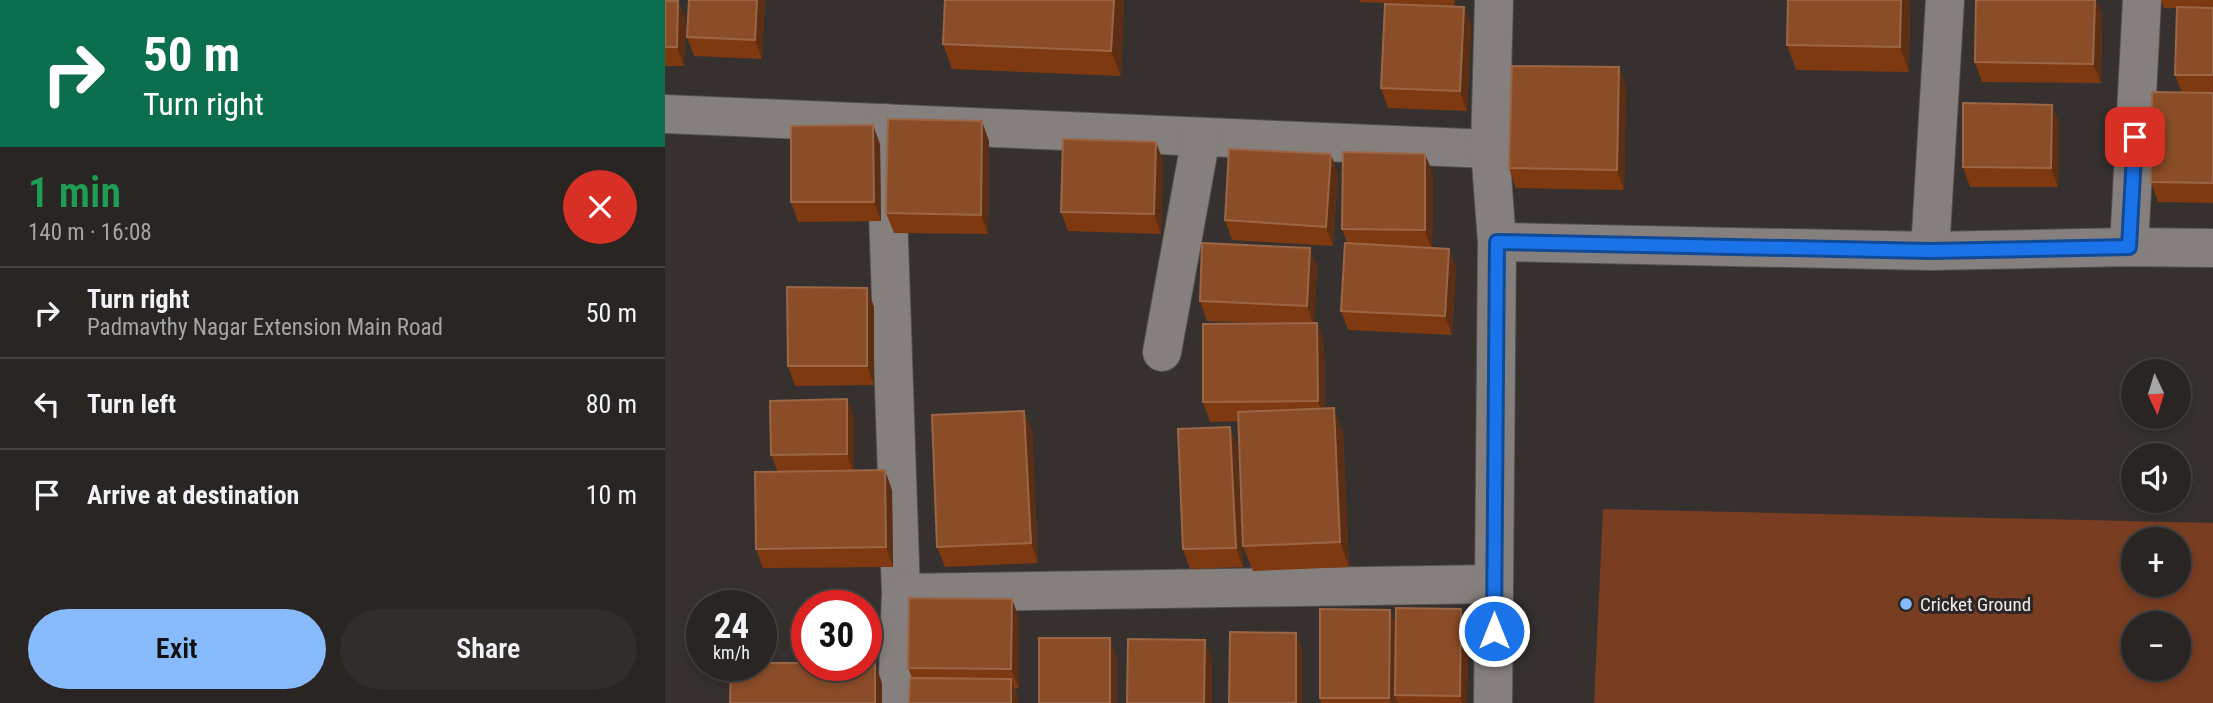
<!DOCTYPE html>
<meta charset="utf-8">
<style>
:root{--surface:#282523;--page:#302d2b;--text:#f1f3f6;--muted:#a5a5a6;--line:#444241;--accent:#88bbfc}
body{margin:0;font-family:"Roboto Condensed",sans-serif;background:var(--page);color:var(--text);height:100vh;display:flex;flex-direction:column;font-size:26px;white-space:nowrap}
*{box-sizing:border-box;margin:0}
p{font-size:23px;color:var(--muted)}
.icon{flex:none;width:38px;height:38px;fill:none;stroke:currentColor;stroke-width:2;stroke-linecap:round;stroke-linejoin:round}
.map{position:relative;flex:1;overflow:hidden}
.details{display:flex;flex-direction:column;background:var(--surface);width:665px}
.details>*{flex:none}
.banner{background:#0b6e4f;color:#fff;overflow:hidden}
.needle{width:46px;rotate:176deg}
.tools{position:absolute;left:1456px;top:359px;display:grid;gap:14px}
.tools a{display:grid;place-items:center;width:70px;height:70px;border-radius:50%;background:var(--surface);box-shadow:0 4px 10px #0003,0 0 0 2px var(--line);font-size:35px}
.speed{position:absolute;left:21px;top:590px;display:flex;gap:14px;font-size:35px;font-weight:700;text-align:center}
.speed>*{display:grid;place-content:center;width:91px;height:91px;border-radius:50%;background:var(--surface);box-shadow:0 4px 10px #0003,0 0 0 2px var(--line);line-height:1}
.speed small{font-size:18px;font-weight:400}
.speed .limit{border:10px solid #d22;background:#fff;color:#111}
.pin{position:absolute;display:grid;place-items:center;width:60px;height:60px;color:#fff;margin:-30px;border-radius:14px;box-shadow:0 4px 10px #0006}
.me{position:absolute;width:77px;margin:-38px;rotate:0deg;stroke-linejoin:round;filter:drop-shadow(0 0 5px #0008)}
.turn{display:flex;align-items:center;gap:24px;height:147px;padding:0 28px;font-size:32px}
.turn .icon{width:91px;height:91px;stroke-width:2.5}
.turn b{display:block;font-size:49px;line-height:60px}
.round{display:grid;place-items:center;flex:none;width:74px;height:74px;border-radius:37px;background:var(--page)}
.overview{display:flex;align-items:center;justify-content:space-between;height:119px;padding:0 28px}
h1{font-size:42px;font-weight:600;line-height:52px;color:#1e9e55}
.primary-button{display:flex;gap:14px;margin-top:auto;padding:14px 28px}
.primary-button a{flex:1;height:80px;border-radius:42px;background:var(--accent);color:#111;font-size:28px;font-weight:600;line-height:80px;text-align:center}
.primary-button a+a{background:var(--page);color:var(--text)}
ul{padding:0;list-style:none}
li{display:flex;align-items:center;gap:21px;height:91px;padding:0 28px;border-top:2px solid var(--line)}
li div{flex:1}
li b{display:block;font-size:26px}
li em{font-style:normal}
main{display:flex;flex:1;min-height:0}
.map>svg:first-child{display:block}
.garden{fill:#793d21;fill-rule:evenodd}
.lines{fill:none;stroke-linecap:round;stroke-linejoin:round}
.minor-casing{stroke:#54504e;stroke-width:40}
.minor{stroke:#857f7d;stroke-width:38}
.wall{fill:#7e3910}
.shaded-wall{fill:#5c2e13}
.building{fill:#8b4d28;stroke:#9a6646;stroke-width:2}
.route-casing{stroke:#114b97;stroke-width:18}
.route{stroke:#1a73e8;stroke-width:12}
.poi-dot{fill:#88bbfc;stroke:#2c2725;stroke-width:2.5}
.labels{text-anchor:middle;stroke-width:6;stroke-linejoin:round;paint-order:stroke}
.poi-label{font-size:19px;fill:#efecea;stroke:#2c2725;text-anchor:start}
</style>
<main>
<section class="details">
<div class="banner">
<div class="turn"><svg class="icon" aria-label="right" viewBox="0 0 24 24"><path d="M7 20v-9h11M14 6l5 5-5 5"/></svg><div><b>50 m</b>Turn right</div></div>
</div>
<div class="overview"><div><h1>1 min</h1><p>140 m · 16:08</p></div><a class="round" style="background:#d93025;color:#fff"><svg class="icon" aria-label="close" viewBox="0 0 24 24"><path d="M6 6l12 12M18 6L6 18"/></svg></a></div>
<ul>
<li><svg class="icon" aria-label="right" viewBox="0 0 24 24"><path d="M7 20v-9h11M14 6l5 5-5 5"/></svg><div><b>Turn right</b><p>Padmavthy Nagar Extension Main Road</p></div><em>50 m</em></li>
<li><svg class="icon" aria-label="left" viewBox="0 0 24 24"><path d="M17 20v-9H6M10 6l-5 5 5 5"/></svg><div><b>Turn left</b></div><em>80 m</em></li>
<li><svg class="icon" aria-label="arrive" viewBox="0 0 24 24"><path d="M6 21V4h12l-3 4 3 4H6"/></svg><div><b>Arrive at destination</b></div><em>10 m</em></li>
</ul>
<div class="primary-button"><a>Exit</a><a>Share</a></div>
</section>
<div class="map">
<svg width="1548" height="703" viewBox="0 0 1548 703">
<rect width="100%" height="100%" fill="#36312f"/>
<path class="garden" d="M938,509L1548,523V703H929ZM1468,539H1514V584H1468ZM1468,623H1514V668H1468Z"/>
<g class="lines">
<g class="minor-casing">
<g id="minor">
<path d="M0,114L825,149"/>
<path d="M220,123L236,593L232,703"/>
<path d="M832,242L1265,251L1464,247L1548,248"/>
<path d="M1464,247L1477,0"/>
<path d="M1265,251L1280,0"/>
<path d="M497,352L536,137"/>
<path d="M236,593L829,584"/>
<path d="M828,703L832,242L825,149L829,0"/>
</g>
</g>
<use href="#minor" class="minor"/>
</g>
<g class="wall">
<path d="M0,0H12L13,1L21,21L19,66H0Z"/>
<path d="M100,0L97,59L29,56L22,37Z"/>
<path d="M280,0H459L456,76L287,69L278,44Z"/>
<path d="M695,0H790L789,6L695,2Z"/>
<path d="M1245,0L1244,72L1131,70L1122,45Z"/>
<path d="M1311,0H1453H1431L1437,16L1436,83L1317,82L1310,62Z"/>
<path d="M1496,0H1548V203L1493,202L1486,182L1517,93L1510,75L1512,8H1499Z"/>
<path d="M799,7L806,26L802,111L723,108L716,88Z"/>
<path d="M954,67L961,87L959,190L851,188L844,168Z"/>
<path d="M1387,105L1394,124L1393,187H1305L1298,167Z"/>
<path d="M324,141L323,234L229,233L221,213Z"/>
<path d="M491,142L498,161L496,234L403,231L396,212Z"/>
<path d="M215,144L216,221L133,222L126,202Z"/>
<path d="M768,173L767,248L784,249L791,268L787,335L683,330L676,311L682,243L677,229Z"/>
<path d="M673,174L668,246L567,240L560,220Z"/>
<path d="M652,267L649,323H652L659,343L660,409L678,433L684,567L588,571L578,546L573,421L545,422L538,402L600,323L542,321L535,301Z"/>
<path d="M202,288L209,307V385L130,386L123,366Z"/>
<path d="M182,399L189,418V471L227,490L228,567L98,568L91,549L113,472L106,455Z"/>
<path d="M359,411L367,431L373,563L280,567L272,547Z"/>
<path d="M572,446L578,567L525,569L518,549Z"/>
<path d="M347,599L354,619V688H350L353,699L247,678L243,668Z"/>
<path d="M725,610L731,626L803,629L802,703H733L732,699V703H656L655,698Z"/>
</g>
<g class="shaded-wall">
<path d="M92,0H100L97,59L90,40Z"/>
<path d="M449,0H459L456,76L446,51Z"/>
<path d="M1236,0H1245L1244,72L1235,47Z"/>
<path d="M1430,0H1431L1437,16L1436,83L1428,64Z"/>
<path d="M13,1L21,21L19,66L12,47Z"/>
<path d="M799,7L806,26L802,111L795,91Z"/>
<path d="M954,67L961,87L959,190L952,170Z"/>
<path d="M1387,105L1394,124L1393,187L1386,168Z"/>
<path d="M317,121L324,141L323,234L316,215Z"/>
<path d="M208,125L215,144L216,221L209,202Z"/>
<path d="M491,142L498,161L496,234L489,214Z"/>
<path d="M666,154L673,174L668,246L661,227Z"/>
<path d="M760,154L768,173L767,250L760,230Z"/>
<path d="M645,248L652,267L649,326L642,306Z"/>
<path d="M784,249L791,268L787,335L780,316Z"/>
<path d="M202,288L209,307V385L202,366Z"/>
<path d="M652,323L659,343L660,421L653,401Z"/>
<path d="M182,399L189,418V474L182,454Z"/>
<path d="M669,408L678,433L684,567L675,542Z"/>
<path d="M359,411L367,431L373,563L366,543Z"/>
<path d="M565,427L572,446L578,567L571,548Z"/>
<path d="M220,470L227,490L228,567L221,547Z"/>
<path d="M347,599L354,619V688L346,669Z"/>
<path d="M796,609L803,629L802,703H797L795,696Z"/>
<path d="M725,610L732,629L730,695L732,703H726L724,698Z"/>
<path d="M631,633L638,652V703H631Z"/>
<path d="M445,638L452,658V703H445Z"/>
<path d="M540,640L547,660V703H539Z"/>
<path d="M210,663L217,683V703H210Z"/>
<path d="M346,679L353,699V703H346Z"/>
</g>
<g class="building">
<path d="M24,0H92L90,40L22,37Z"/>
<path d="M280,0H449L446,51L278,44Z"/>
<path d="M1123,0H1236L1235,47L1122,45Z"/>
<path d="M1311,0H1430L1428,64L1310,62Z"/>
<path d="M0,1H13L12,47H0Z"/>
<path d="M720,4L799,7L795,91L716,88Z"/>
<path d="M1512,7L1548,8V75H1510Z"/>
<path d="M847,66L954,67L952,170L844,168Z"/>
<path d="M1487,92L1548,93V183L1486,182Z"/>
<path d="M1298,103L1387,105L1386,168L1298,167Z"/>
<path d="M223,119L317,121L316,215L221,213Z"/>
<path d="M208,125L209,202H126V126Z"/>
<path d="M398,139L491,142L489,214L396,212Z"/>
<path d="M564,149L666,154L661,227L560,220Z"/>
<path d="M678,152L760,154V230L677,229Z"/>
<path d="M537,243L645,248L642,306L535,301Z"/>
<path d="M680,243L784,249L780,316L676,311Z"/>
<path d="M122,287L202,288V366H123Z"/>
<path d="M652,323L653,401L538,402V324Z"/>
<path d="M182,399V454L106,455L105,401Z"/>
<path d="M669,408L675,542L578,546L573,412Z"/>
<path d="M359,411L366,543L272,547L267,415Z"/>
<path d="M565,427L571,548L518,549L513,429Z"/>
<path d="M220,470L221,547L91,549L90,472Z"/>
<path d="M244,598L347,599L346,669L243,668Z"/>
<path d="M731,608L796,609L795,696L730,695Z"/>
<path d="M655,609L725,610L724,698H655Z"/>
<path d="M565,632L631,633V703H564Z"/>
<rect x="374" y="638" width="71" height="65"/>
<path d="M463,639L540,640L539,703H462Z"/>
<path d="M96,663H142V665H201V663H210V703H65L66,665H96Z"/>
<path d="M245,678L346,679V703H244Z"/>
</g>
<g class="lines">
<g class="route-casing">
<path id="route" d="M829,631L832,242L1265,251L1464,247L1470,137"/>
</g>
<use href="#route" class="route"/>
</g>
<circle class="poi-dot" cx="1241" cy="604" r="7"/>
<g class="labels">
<g class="poi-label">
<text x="1255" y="611">Cricket Ground</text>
</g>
</g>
</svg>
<div class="tools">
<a><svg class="needle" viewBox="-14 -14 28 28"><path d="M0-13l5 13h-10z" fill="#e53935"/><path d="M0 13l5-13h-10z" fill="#a5a5a6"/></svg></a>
<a><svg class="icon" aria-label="sound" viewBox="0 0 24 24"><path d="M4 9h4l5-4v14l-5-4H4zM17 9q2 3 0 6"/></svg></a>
<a>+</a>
<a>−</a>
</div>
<div class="speed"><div>24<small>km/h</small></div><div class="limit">30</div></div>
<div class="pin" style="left:1470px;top:137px;background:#d93025"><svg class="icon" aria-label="arrive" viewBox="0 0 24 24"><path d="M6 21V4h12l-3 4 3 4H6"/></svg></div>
<svg class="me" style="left:829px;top:631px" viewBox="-20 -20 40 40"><circle r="17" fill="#1a73e8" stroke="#fff" stroke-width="3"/><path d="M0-11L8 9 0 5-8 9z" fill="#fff"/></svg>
</div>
</main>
